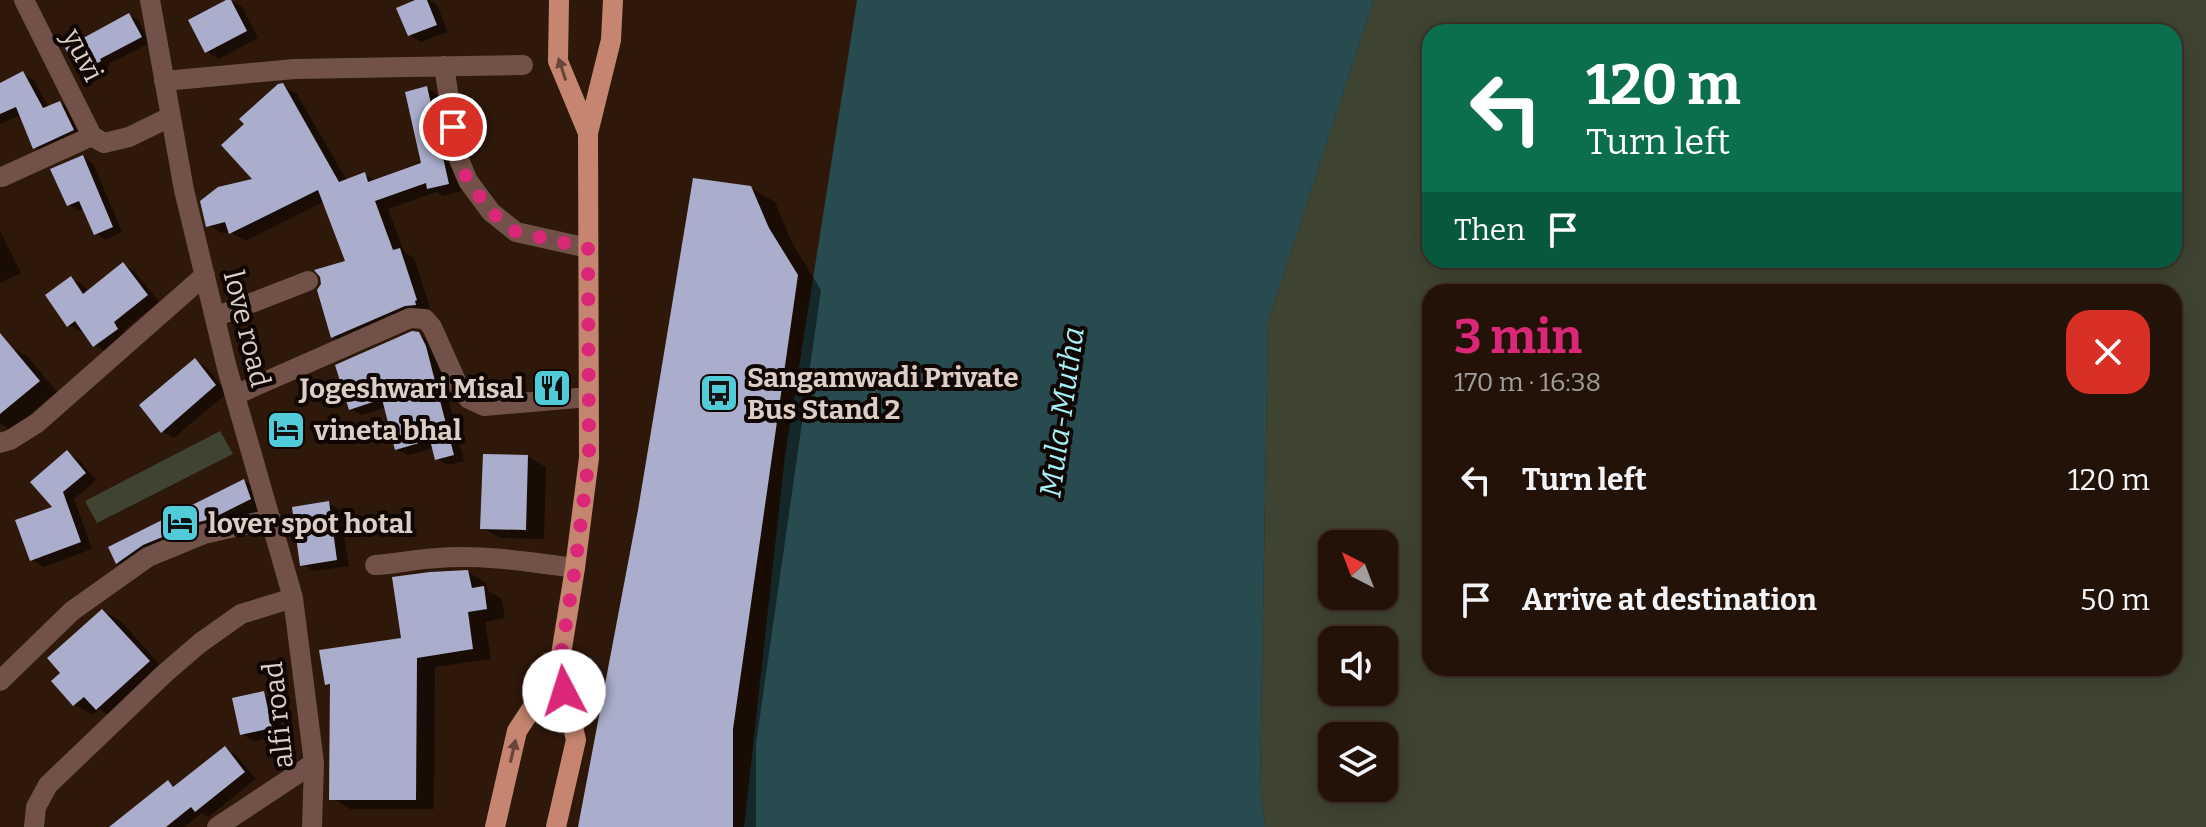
<!DOCTYPE html>
<meta charset="utf-8">
<style>
body{margin:0;font-family:Bitter,serif;background:#2a1b12;color:#f1f3f6;height:100vh;display:flex;flex-direction:column;font-size:30px;white-space:nowrap}
*{box-sizing:border-box;margin:0}
p{font-size:26px;color:#a29e9c}
.icon{flex:none;width:44px;height:44px;fill:none;stroke:currentColor;stroke-width:2;stroke-linecap:round;stroke-linejoin:round}
.map{position:relative;flex:1;overflow:hidden}
.details{position:absolute;left:1422px;top:284px;width:760px;height:392px;display:flex;flex-direction:column;background:#221208;border-radius:24px;box-shadow:0 4px 20px #0003,0 0 0 2px #3f3229}
.details>*{flex:none}
.top-card{position:absolute;left:1422px;top:24px;width:760px;height:244px;border-radius:24px;box-shadow:0 4px 20px #0003,0 0 0 2px #3f3229;background:#0b6e4f;color:#fff;overflow:hidden}
.needle{width:52px;rotate:318deg}
.fabs{position:absolute;left:1318px;top:530px;display:grid;gap:16px}
.fabs a{display:grid;place-items:center;width:80px;height:80px;border-radius:16px;background:#221208;box-shadow:0 4px 20px #0003,0 0 0 2px #3f3229;font-size:40px}
.pin{position:absolute;display:grid;place-items:center;width:68px;height:68px;color:#fff;margin:-34px;border:4px solid #fff;border-radius:50%;box-shadow:0 2px 8px #0007}
.me{position:absolute;width:88px;margin:-44px;rotate:355deg;stroke-linejoin:round;filter:drop-shadow(0 0 6px #0008)}
.turn{display:flex;align-items:center;gap:28px;height:168px;padding:0 32px;font-size:36px}
.turn .icon{width:104px;height:104px;stroke-width:2.5}
.turn b{display:block;font-size:56px;line-height:68px}
.then{display:flex;align-items:center;height:76px;padding:0 32px;background:#0003;gap:16px;font-size:30px}
.round{display:grid;place-items:center;flex:none;width:84px;height:84px;border-radius:24px;background:#2a1b12}
.head{display:flex;align-items:center;justify-content:space-between;height:136px;padding:0 32px}
h1{font-size:48px;font-weight:700;line-height:60px;color:#db2777}
ul{padding:0;list-style:none}
li{display:flex;align-items:center;gap:24px;height:120px;padding:0 32px}
li div{flex:1}
li b{display:block;font-size:30px}
li em{font-style:normal}
.map>svg:first-child{display:block}
.green{fill:#3f4432;fill-rule:evenodd}
.water{fill:#274b4f}
.shadow{fill:#0007}
.building{fill:#aaadcb}
.lines{fill:none;stroke-linecap:round;stroke-linejoin:round}
.minor{stroke:#725248;stroke-width:20}
.primary{stroke:#c68570;stroke-width:20}
.oneway{fill:#6a463a}
.route{stroke:#db2777;stroke-width:14;stroke-dasharray:0 25.2}
.labels{text-anchor:middle;dominant-baseline:central;stroke-width:8;stroke-linejoin:round;paint-order:stroke}
.street-label{font-size:28px;fill:#ddcec5;stroke:#0f0603}
.poi-label{font-size:28px;font-weight:bold;fill:#ddcec5;stroke:#0f0603;text-anchor:start}
.water-label{font-size:30px;font-style:italic;fill:#a7eff7;stroke:#0f0603}
</style>
<div class="map">
<svg width="2206" height="827" viewBox="0 0 2206 827">
<rect width="100%" height="100%" fill="#2e180a"/>
<path class="green" d="M1374 0H2206V827H1265L1260 789 1268 321ZM1430 32H2174V260H1430ZM1430 292H2174V668H1430ZM1332 544H1384V596H1332ZM1332 640H1384V692H1332ZM1332 736H1384V788H1332Z
M220 431 233 454 97 523 85 501Z"/>
<path class="water" d="M857 0H1374L1268 321 1260 788 1265 827H744L785 456Z"/>
<path class="shadow" d="M230 0 242 7 258 38 219 59 207 52Z
M420 0H429L437 5 448 32 421 42 409 35Z
M129 15 138 20 150 43 108 64 109 66 90 77 80 71Z
M23 74 34 80 49 108 60 103 71 110 84 136 45 153 35 147 21 115 0 124V86Z
M282 85 297 94 347 181 365 175 376 181 424 165 427 88 441 97 462 191 443 196 436 192 388 209 404 252 414 258 430 308 428 309 429 313 347 345 333 337 323 284 347 262 325 201 245 241 230 232 222 233 208 225 255 180Z
M83 157 93 163 122 232 106 240 96 234 84 208 79 211 69 205Z
M750 188 775 202 792 243 821 290 756 744V827H580Z
M0 231 21 273 0 283Z
M123 265 135 272 159 302 124 330 129 336 107 352 95 345 84 330 81 332 69 325 71 278 83 285 88 292Z
M418 334 430 341 437 354 464 461 448 465 437 459 434 448 408 455 396 449 386 407 362 415 351 409Z
M10 347 28 357 57 392 11 430 0 424V355Z
M195 361 207 368 227 393 174 438 162 431Z
M67 453 79 460 96 480 74 499 92 549 44 567 32 560 55 508Z
M528 457 546 467 544 539 500 538 482 528Z
M244 481 262 492 268 509 136 573 118 562 111 548Z
M328 503 340 510 349 566 314 571 302 564Z
M468 572 486 583 488 591 502 599 505 618 485 622 491 659 435 667 434 809H350L331 798 332 687 326 684 403 640Z
M102 611 121 621 166 672 115 719 99 709 93 715 75 705 54 681 63 673Z
M264 694 276 701 284 734 254 741 242 734Z
M225 748 236 755 256 779 208 817 202 813 185 827H113L168 783 176 787Z"/>
<path class="building" d="M226 0H231L247 31 205 53 188 20Z
M415 0H427L437 25 408 36 396 8Z
M129 13 142 37 100 59 101 61 79 73 65 48Z
M23 71 43 108 60 101 74 130 33 149 16 107 0 114V83Z
M283 83 339 182 365 172 368 182 421 163 405 92 427 86 449 184 427 189 426 183 375 201 393 250 400 248 417 300 415 301 416 305 405 306 331 338 317 290 321 284 320 277 314 270 345 261 318 190 229 234 225 222 206 227 200 201 218 187 252 179 221 145 244 124 239 119 278 84Z
M83 155 113 227 94 235 79 201 67 206 50 169Z
M693 178 751 186 769 228 798 275 733 729V827H578L638 510Z
M123 262 148 295 114 322 118 329 93 347 75 321 67 327 45 295 71 276 83 294Z
M412 331 419 332 426 346 454 455 435 460 430 440 395 450 382 399 349 410 335 365Z
M0 333 40 381 0 414Z
M195 358 216 385 161 433 139 405Z
M67 450 86 473 63 492 81 542 30 561 15 520 52 507 30 482Z
M483 454 528 455 526 530 480 529Z
M244 479 251 499 211 519 199 522 143 545 116 564 108 547Z
M329 501 337 560 300 566 292 507Z
M468 570 472 588 484 586 487 609 468 612 473 649 417 658 416 800H329L330 684 325 685 319 650 401 638 392 577 430 572Z
M102 609 150 661 96 710 84 697 73 706 51 681 60 673 47 658Z
M264 691 272 728 240 735 232 698Z
M225 746 245 772 195 812 191 807 166 827H109L168 780 173 787Z"/>
<g class="lines">
<path class="minor" d="M24 0 92 136
M150 0 184 190 227 368 293 598 314 763 312 827
M444 66 458 157 468 181 491 212 516 232 588 248
M164 81 294 69 523 65
M92 136 104 143 129 137 170 117
M2 177 92 136
M215 317 308 281
M235 395 410 318 425 319 432 327 458 385 469 399 484 406 589 397
M0 443 10 440 37 423 205 275
M375 565C396 564 416 559 437 558 483 554 530 562 575 568
M0 681 72 611 148 557 204 534 271 519
M34 827 36 807 48 785 164 674 200 643 241 614 293 598
M217 827 314 763"/>
<path class="primary" d="M559 0 558 61 588 133
M495 827 517 731 559 667
M556 827 576 740 559 667 575 568 589 458 588 133 611 40 613 0"/>
</g>
<defs><path id="oneway-solid" d="M-6-.8H1V-3.2L6.5 0L1 3.2V.8H-6Z" transform="scale(2)"/></defs>
<g class="oneway">
<use href="#oneway-solid" transform="translate(562 69) rotate(-108)"/>
<use href="#oneway-solid" transform="translate(513 751) rotate(-77)"/>
</g>
<g class="lines">
<path class="route" d="M453 127 458 157 468 181 491 212 516 232 588 248 589 458 575 568 559 667 564 691"/>
</g>
<defs>
<symbol id="restaurant-square" viewBox="-11 -11 22 22"><rect x="-9" y="-9" width="18" height="18" rx="4" fill="#52cbd9" stroke="#0f0603"/><path d="M-5-6h1v4h1v-4h1v4h1v-4h1v5L-1.5 .5V6h-2V.5L-5-1ZM5-6V6H3V1.5H1.5Q1.5-4 5-6Z" fill="#111"/></symbol>
<symbol id="bus-square" viewBox="-11 -11 22 22"><rect x="-9" y="-9" width="18" height="18" rx="4" fill="#52cbd9" stroke="#0f0603"/><path d="M-5-6H5V4H4V6H2V4H-2V6H-4V4H-5ZM-3.5-4V0h7V-4ZM-3.5 1.2v1.5H-2V1.2ZM2 1.2v1.5H3.5V1.2Z" fill="#111"/></symbol>
<symbol id="hotel-square" viewBox="-11 -11 22 22"><rect x="-9" y="-9" width="18" height="18" rx="4" fill="#52cbd9" stroke="#0f0603"/><path d="M-6-4.5h1.5V1H6V5H4.5V3h-9V5H-6ZM-4 0a1.8 1.8 0 1 1 3.6 0ZM.5 0V-2.5h3Q6-2.5 6 0Z" fill="#111"/></symbol>
</defs>
<g fill-rule="evenodd">
<use href="#restaurant-square" x="530" y="366" width="44" height="44"/>
<use href="#bus-square" x="697" y="371" width="44" height="44"/>
<use href="#hotel-square" x="264" y="408" width="44" height="44"/>
<use href="#hotel-square" x="158" y="501" width="44" height="44"/>
</g>
<g class="labels">
<g class="street-label">
<text transform="translate(83 55) rotate(63)">yuvi</text>
<text transform="translate(247 329) rotate(76)">love road</text>
<text transform="translate(278 715) rotate(-96)">alfi road</text>
</g>
<g class="poi-label">
<text x="747" y="377">Sangamwadi Private<tspan x="747" dy="32">Bus Stand 2</tspan></text>
<text x="524" y="388" text-anchor="end">Jogeshwari Misal</text>
<text x="314" y="430">vineta bhal</text>
<text x="208" y="523">lover spot hotal</text>
</g>
<g class="water-label">
<text transform="translate(1062 412) rotate(-82)">Mula-Mutha</text>
</g>
</g>
</svg>
<div class="fabs">
<a><svg class="needle" viewBox="-14 -14 28 28"><path d="M0-13l5 13h-10z" fill="#e53935"/><path d="M0 13l5-13h-10z" fill="#a29e9c"/></svg></a>
<a><svg class="icon" aria-label="sound" viewBox="0 0 24 24"><path d="M4 9h4l5-4v14l-5-4H4zM17 9q2 3 0 6"/></svg></a>
<a><svg class="icon" aria-label="layers" viewBox="0 0 24 24"><path d="M12 4l9 5-9 5-9-5zM3 14l9 5 9-5"/></svg></a>
</div>
<div class="pin" style="left:453px;top:127px;background:#d93025"><svg class="icon" aria-label="arrive" viewBox="0 0 24 24"><path d="M6 21V4h12l-3 4 3 4H6"/></svg></div>
<svg class="me" style="left:564px;top:691px" viewBox="-20 -20 40 40"><circle r="19" fill="#fff"/><path d="M0-13L10 11 0 6-10 11z" fill="#db2777"/></svg>
<div class="top-card">
<div class="turn"><svg class="icon" aria-label="left" viewBox="0 0 24 24"><path d="M17 20v-9H6M10 6l-5 5 5 5"/></svg><div><b>120 m</b>Turn left</div></div>
<div class="then">Then<svg class="icon" aria-label="arrive" viewBox="0 0 24 24"><path d="M6 21V4h12l-3 4 3 4H6"/></svg></div>
</div>
<section class="details">
<div class="head"><div><h1>3 min</h1><p>170 m · 16:38</p></div><a class="round" style="background:#d93025;color:#fff"><svg class="icon" aria-label="close" viewBox="0 0 24 24"><path d="M6 6l12 12M18 6L6 18"/></svg></a></div>
<ul>
<li><svg class="icon" aria-label="left" viewBox="0 0 24 24"><path d="M17 20v-9H6M10 6l-5 5 5 5"/></svg><div><b>Turn left</b></div><em>120 m</em></li>
<li><svg class="icon" aria-label="arrive" viewBox="0 0 24 24"><path d="M6 21V4h12l-3 4 3 4H6"/></svg><div><b>Arrive at destination</b></div><em>50 m</em></li>
</ul>
</section>
</div>
